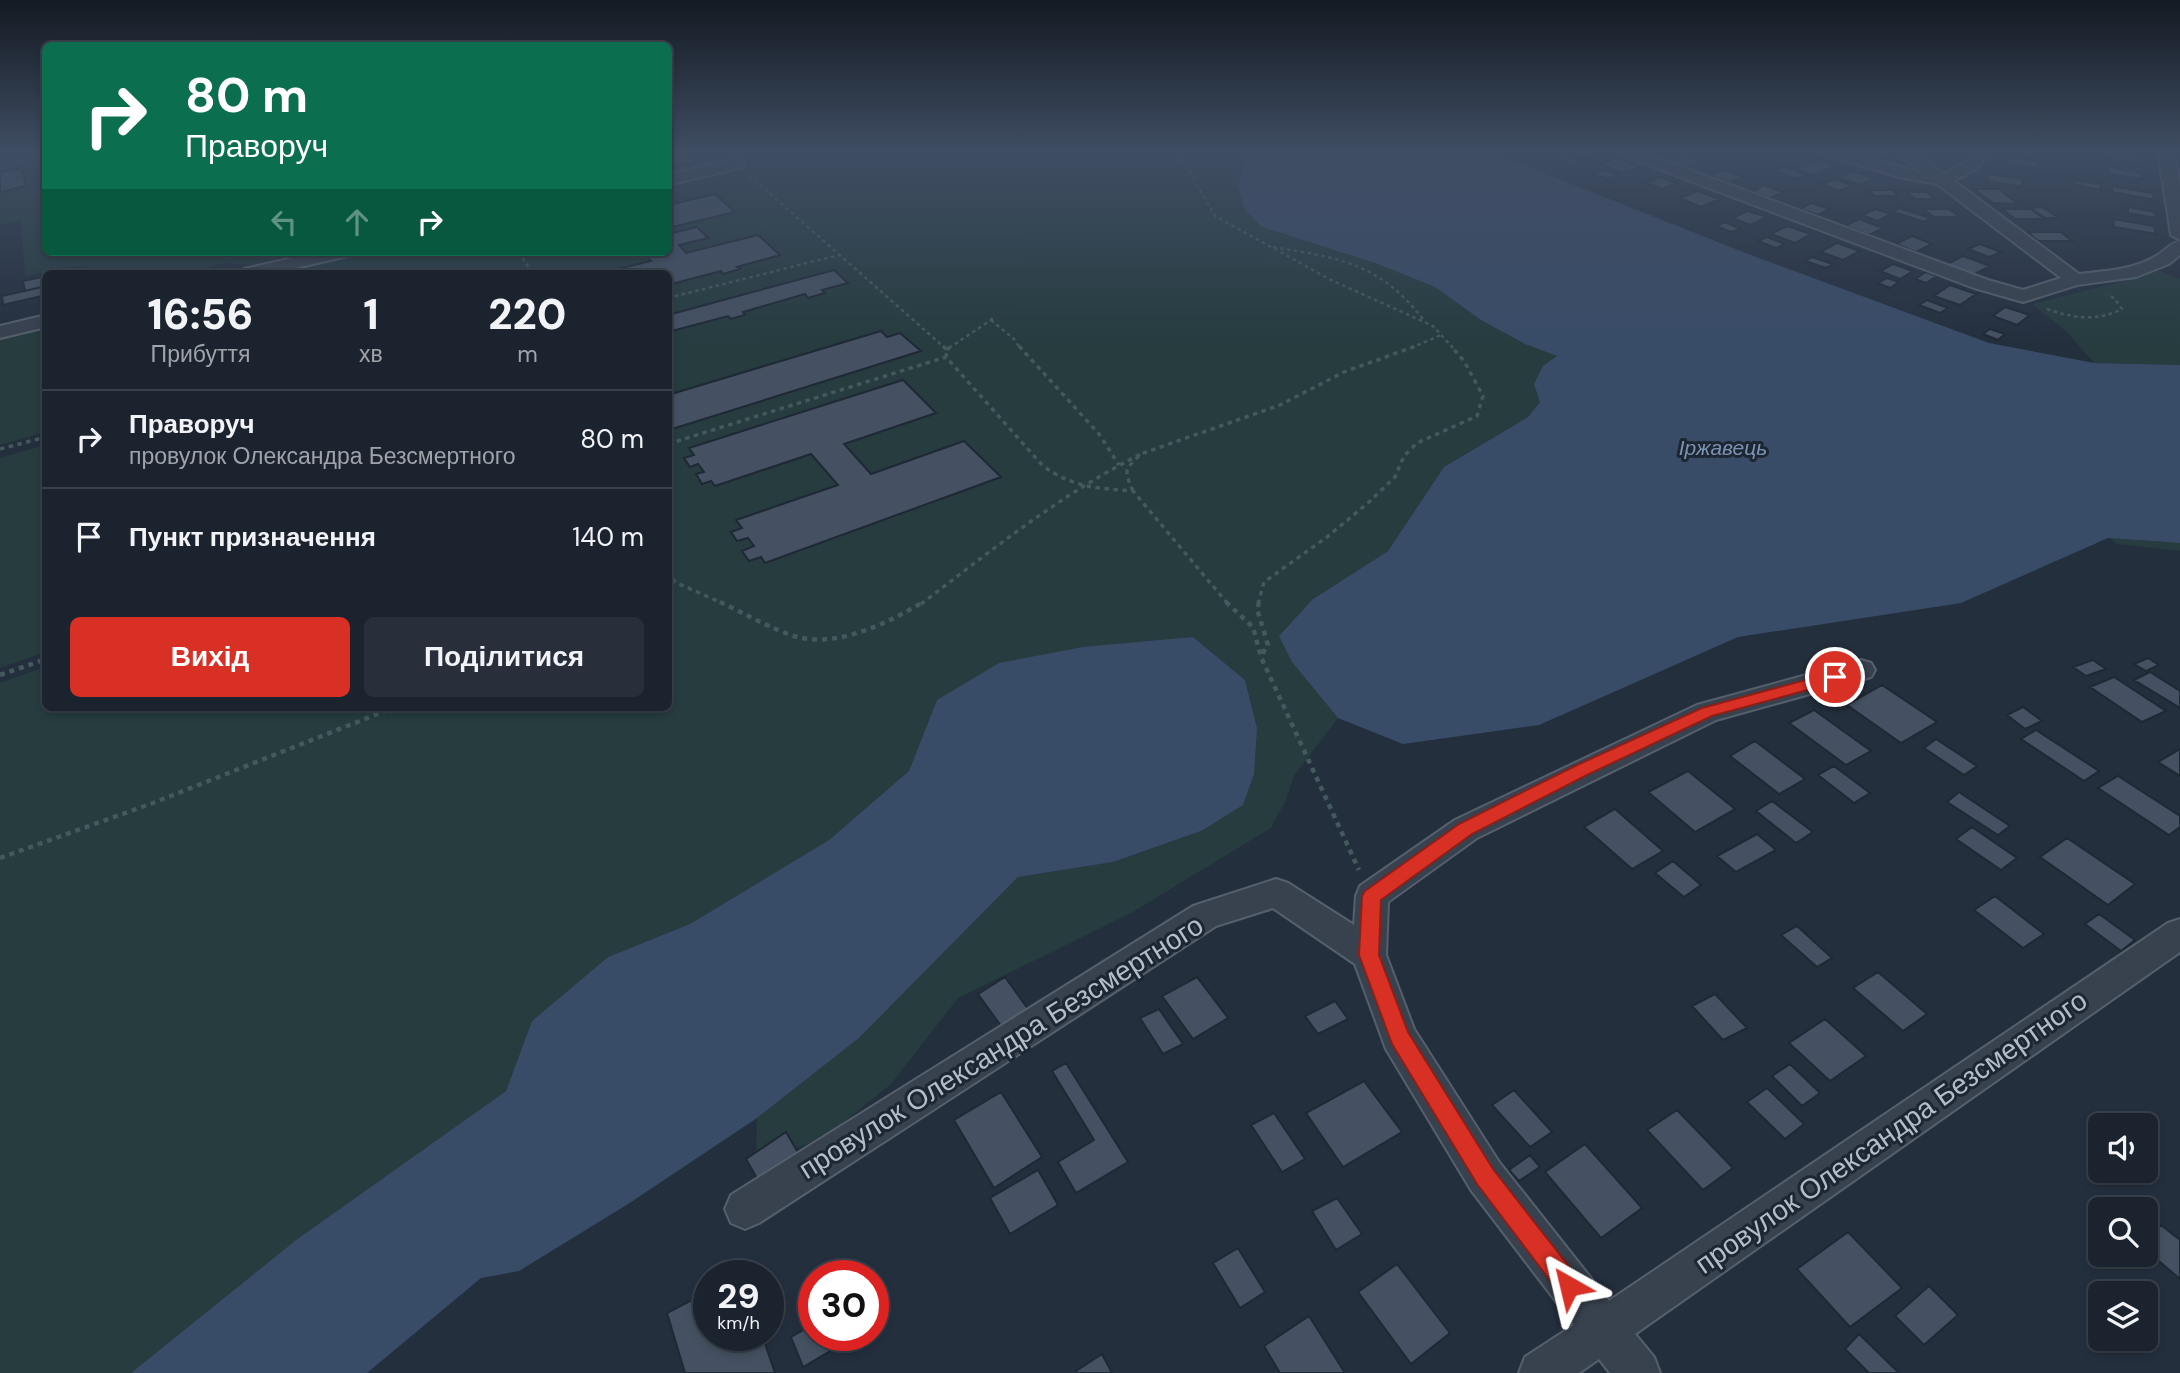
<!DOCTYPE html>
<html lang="uk">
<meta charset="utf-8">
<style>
body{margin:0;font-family:"DM Sans",sans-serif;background:#282f3a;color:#f1f3f6;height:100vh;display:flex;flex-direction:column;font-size:26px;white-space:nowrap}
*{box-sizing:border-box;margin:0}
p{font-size:23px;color:#a0a4aa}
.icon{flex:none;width:38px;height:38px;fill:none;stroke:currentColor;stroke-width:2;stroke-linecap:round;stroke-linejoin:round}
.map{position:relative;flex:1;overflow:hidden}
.details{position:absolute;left:42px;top:270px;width:630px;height:441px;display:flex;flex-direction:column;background:#1b232e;border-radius:10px;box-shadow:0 4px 10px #0003,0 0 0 2px #39404a}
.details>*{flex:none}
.banner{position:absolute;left:42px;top:42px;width:630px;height:214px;border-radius:10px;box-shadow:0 4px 10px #0003,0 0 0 2px #39404a;background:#0b6e4f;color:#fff;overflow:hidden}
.tools{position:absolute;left:2088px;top:1113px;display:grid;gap:14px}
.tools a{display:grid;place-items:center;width:70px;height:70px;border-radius:10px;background:#1b232e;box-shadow:0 4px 10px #0003,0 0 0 2px #39404a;font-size:35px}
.speed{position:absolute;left:693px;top:1260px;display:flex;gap:14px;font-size:35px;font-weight:700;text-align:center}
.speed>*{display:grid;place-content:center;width:91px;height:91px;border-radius:50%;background:#1b232e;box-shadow:0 4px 10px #0003,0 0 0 2px #39404a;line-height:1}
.speed small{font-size:18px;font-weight:400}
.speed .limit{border:10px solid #d22;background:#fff;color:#111}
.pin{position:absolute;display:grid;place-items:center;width:60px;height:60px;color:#fff;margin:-30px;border:4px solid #fff;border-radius:50%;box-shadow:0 2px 7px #0007}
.me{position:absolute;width:77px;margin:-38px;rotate:323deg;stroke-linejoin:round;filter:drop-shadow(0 0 5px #0008)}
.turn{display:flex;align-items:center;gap:24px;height:147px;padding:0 28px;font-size:32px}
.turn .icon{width:91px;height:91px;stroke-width:2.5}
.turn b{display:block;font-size:49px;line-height:60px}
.lanes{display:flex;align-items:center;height:66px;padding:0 28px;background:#0003;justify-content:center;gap:35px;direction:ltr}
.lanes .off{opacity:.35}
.eta{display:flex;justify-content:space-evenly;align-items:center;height:119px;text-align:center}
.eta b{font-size:42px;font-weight:800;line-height:49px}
.action{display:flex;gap:14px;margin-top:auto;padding:14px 28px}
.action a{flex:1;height:80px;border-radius:10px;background:#d93025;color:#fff;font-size:28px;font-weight:800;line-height:80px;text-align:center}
.action a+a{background:#282f3a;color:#f1f3f6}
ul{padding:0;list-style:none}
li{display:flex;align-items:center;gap:21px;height:98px;padding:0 28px;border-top:2px solid #39404a}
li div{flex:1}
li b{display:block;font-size:26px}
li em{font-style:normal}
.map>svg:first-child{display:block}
.green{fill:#263c3f}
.water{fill:#394c67}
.building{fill:#455162;stroke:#1f2835;stroke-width:2}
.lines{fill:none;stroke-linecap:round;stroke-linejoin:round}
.minor-casing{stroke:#565f6c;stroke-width:4}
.path-far2{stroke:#44595c;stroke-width:2.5;stroke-dasharray:3.5 3.5;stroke-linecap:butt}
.path-far1{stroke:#44595c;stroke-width:3.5;stroke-dasharray:4.5 4.5;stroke-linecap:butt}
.path{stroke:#44595c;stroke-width:4.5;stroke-dasharray:5 5;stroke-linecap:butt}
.minor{fill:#38414e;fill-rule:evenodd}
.route{fill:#d93025;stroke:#8d1f18;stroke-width:2}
.labels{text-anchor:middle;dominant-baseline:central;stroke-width:6;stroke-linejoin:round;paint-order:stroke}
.far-water-label{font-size:21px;font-style:italic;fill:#7c92b1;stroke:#1d2633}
.near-street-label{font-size:28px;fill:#b4bcc9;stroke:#1d2633}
</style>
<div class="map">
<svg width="2180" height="1373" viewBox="0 0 2180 1373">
<rect width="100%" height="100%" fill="#242f3e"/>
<path class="green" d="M0 151H45L46 252H312L250 265 224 263 192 273H102C81 259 48 272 25 276L21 220 0 224Z
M668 151H712L725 163 669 176Z
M770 151H1249L1238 184 1262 227 1378 264 1435 287 1481 320 1525 344 1558 356 1534 384 1540 402 1528 417 1444 467 1388 551 1313 599 1292 662 1338 718 1294 776 1286 800 1271 828 1131 913 958 998 891 1084 824 1138 756 1162 757 1118 859 1038 1018 877 1113 862 1201 831 1257 728 1245 680 1193 637 937 700 909 771 829 840 690 924 608 957 532 1021 506 1091 296 1240 131 1373H0V683L45 667 46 707H668V273H266L355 252H668L669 183 732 168Z
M2157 270 2180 279V365L2094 363 2067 332 2032 304 2129 280Z
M45 326V432L0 445V337Z
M45 445V652L0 668V458Z
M2109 538 2180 543V551L2117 544Z"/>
<path class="water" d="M1249 151H1488L1748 254 1989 343 2094 363 2180 365V543L2108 538 1961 603 1738 637 1539 725 1403 744 1338 718 1292 662 1279 636 1313 599 1388 551 1444 467 1528 417 1540 402 1534 384 1543 366 1557 356 1525 344 1481 320 1435 287 1378 264 1262 227 1245 210 1238 184Z
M1193 637 1245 680 1257 728 1254 774 1243 805 1201 831 1113 862 1018 877 859 1038 757 1118 628 1204 519 1271 481 1278 367 1373H131L296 1240 506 1091 532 1021 608 957 690 924 829 840 909 771 937 700 999 663 1083 647Z"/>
<path class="building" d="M668 151H682L694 162 668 168Z
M1570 151H1597L1599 152 1582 158 1566 152Z
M1860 151H1887L1895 157H1868Z
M2104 151 2142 158 2141 164 2103 157Z
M1563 154 1580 160 1571 164 1554 157Z
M1684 155 1700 161 1682 168 1666 162Z
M2006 156 2037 161V168L2006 163Z
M1615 158 1638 167 1623 173 1600 164Z
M1818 160 1835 166 1813 175 1796 169Z
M1783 167 1807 175 1798 179 1775 171Z
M2109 167 2141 173 2142 179 2109 174Z
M22 168 26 186 0 192V172Z
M1604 170 1618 175 1607 179 1593 174Z
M1724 170 1743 177 1729 183 1710 175Z
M1852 171 1875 179 1861 185 1838 178Z
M1987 174 2022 179V187L1987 181Z
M1660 177 1676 183 1662 189 1646 183Z
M1835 179 1853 186 1839 191 1821 184Z
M2075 180 2101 184V190L2075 185Z
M1764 185 1783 192 1770 198 1752 192Z
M2112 186 2153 193 2154 200 2112 192Z
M1974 189H1999L2018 204 1993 203Z
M1868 190H1892L1899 196H1874Z
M1698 191 1720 199 1701 207 1680 198Z
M1906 192H1926L1936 199H1915Z
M715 194 735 212 668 228V205Z
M1811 203 1830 209 1818 215 1800 209Z
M2042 207 2059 218H2046L2029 208Z
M2128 207 2155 212 2156 218 2128 213Z
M1899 208 1930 218 1924 222 1893 212Z
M1876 209 1891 214 1878 221 1862 215Z
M1923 209H1949L1960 217H1934Z
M2002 209H2031L2044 219H2015Z
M1748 211 1767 217 1750 225 1732 218Z
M1859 219 1883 228 1869 235 1845 226Z
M2113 219 2154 226 2156 234 2114 227Z
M1725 222 1741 229 1731 232 1716 226Z
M1787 226 1811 234 1795 243 1771 234Z
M697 227 708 238 679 245 686 253 758 235 780 255 737 267 740 269 723 274 721 271 668 285V273H602L651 261 643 252H668V234Z
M2028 232H2061L2072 241H2038Z
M1912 236 1932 244 1916 252 1896 244Z
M1767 237 1785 244 1776 248 1758 241Z
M1837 243 1860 251 1843 260 1821 252Z
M1980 244 2001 252 1989 257 1968 249Z
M1963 256 1990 266 1973 275 1945 265Z
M1812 257 1833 264 1826 268 1805 261Z
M1893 264 1913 271 1900 279 1880 271Z
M834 270 848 283 822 290 825 293 808 298 805 294 743 312 745 315 731 319 728 316 668 332V315Z
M1926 272 1937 276 1926 283 1915 279Z
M46 276V286L25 291 23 281Z
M1887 278 1899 282 1890 288 1878 283Z
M1950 285 1976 294 1960 305 1934 296Z
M46 286V295L3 305 2 296Z
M1927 300 1948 308 1940 313 1919 305Z
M2005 307 2030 315 2017 325 1993 316Z
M1990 329 2005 334 1998 340 1983 334Z
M881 331 887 337 900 333 921 351 672 429 668 423V403H671L668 395Z
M903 380 936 413 844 444 871 474 964 441 1001 477 765 563 761 557 749 561 742 551 754 546 748 538 737 541 731 532 742 528 736 520 838 485 811 454 715 486 711 481 702 484 696 474 704 472 698 464 690 467 684 458 694 455 689 448Z
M2148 658 2159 665 2146 671 2134 664Z
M2093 660 2106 669 2086 676 2073 667Z
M2150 672 2180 691V708L2134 680Z
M2114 677 2166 711 2142 722 2090 687Z
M1882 685 1937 722 1901 743 1847 705Z
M2023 707 2042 721 2025 729 2007 715Z
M1814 710 1871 751 1846 765 1789 723Z
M2036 730 2099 771 2084 781 2021 739Z
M1936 739 1977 766 1964 775 1924 748Z
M1755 741 1805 779 1779 794 1730 756Z
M2180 749V776L2158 762Z
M1834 766 1870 793 1854 803 1818 775Z
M1688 771 1735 809 1695 832 1648 792Z
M2118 776 2180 816V827L2169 835 2098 788Z
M1959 792 2010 826 1998 835 1947 802Z
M1772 801 1813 832 1796 843 1756 811Z
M1615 809 1663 851 1632 869 1584 827Z
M1972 827 2017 858 2001 870 1956 839Z
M1757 834 1776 850 1736 872 1717 856Z
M2067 838 2135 884 2108 905 2040 857Z
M1673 861 1701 885 1684 897 1655 873Z
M1995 896 2044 934 2023 948 1974 910Z
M2099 914 2135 940 2121 951 2085 924Z
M1797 926 1832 958 1817 967 1781 935Z
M1878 972 1927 1014 1903 1031 1853 988Z
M1005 977 1028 1009 1001 1026 978 994Z
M1197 977 1228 1018 1193 1039 1162 996Z
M1715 994 1747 1028 1723 1040 1692 1006Z
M1335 1001 1348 1019 1318 1034 1305 1016Z
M1159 1009 1183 1044 1163 1054 1140 1018Z
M1825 1019 1866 1056 1830 1081 1789 1043Z
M1066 1063 1128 1162 1076 1193 1058 1162 1094 1140 1052 1071Z
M1790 1064 1820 1093 1802 1106 1772 1076Z
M1364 1081 1402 1132 1343 1167 1306 1113Z
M1767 1088 1804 1124 1785 1139 1747 1102Z
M1514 1090 1552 1132 1530 1147 1492 1105Z
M1001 1092 1042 1157 994 1188 954 1120Z
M1677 1110 1733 1168 1703 1190 1647 1130Z
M1274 1113 1305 1159 1282 1172 1251 1125Z
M786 1132 803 1161 763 1189 746 1159Z
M1585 1144 1642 1208 1601 1238 1545 1172Z
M1530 1155 1540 1167 1519 1181 1509 1170Z
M1038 1170 1058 1205 1010 1234 990 1198Z
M1337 1198 1362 1234 1336 1250 1312 1211Z
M2161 1225 2180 1240V1279L2146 1250V1242Z
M1848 1232 1902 1288 1850 1327 1797 1269Z
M1238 1248 1265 1292 1240 1308 1213 1263Z
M1397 1264 1450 1333 1411 1364 1358 1292Z
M1929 1286 1958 1315 1924 1345 1895 1316Z
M709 1291V1335H762L775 1373H685L667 1313Z
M1309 1316 1345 1373H1280L1264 1346Z
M814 1324V1335L854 1337 803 1367 791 1337Z
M1859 1334 1899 1373H1869L1845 1349Z
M1102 1354 1112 1373H1077L1076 1371Z"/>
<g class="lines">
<defs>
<path id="minor" d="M1616 151H1638L1988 280 2023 290 2061 278 1937 184 1899 177 1822 154 1819 151H1843L1922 173 1895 151H1913L1944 174 1966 162 1974 151H1990L1977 169 1954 181 2079 274C2105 271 2133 270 2156 256 2165 251 2170 243 2180 241V255L2169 264 2136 277 2077 285 2023 302 1974 288 1619 154Z
M2158 151H2174L2180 187V240L2171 235Z
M737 159 745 164 743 167 668 185V175Z
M319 252H351L348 256 274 273H241L244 269Z
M46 315V327L0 338V326Z
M1861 660 1871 663 1875 670 1871 677 1716 720 1477 838 1388 902 1386 955 1414 1029 1499 1162 1609 1301 2168 923 2180 919V952L1635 1334 1654 1357 1660 1373H1610L1599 1359 1579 1373H1519L1525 1357 1574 1325 1471 1190 1386 1049 1355 964 1273 908 1216 926 759 1223 745 1229 731 1223 725 1209 731 1195 1193 906 1276 879 1288 883 1354 925 1356 896 1360 886 1455 820 1697 705Z"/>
</defs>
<use href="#minor" class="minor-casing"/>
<path class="path-far2" d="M1171 151 1185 163 1215 216 1331 280 1433 326 1453 348
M753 157 764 151
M749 175 945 348
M1273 247C1340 258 1379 263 1423 319
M519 252 532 273
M668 298 839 255
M2047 309C2073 318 2096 322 2122 309L2114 298 2107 295
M990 319H992L991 320Z
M991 320 1014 339 1020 348
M949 348 991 320
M1411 348 1441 335"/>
<path class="path-far1" d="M943 346 947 350 946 357 1043 466C1074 488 1096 488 1133 491L1228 604
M1019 346 1099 434 1119 465
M947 350 951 346
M668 444 946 357
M0 449 46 437
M1133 491C1124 470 1124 470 1141 454L1280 405 1344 372 1416 346
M668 571 675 582 724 604
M668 585 675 582
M921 604C992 550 1061 494 1141 454
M1258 604 1264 582 1327 537 1368 503 1395 477 1404 456 1417 443 1477 416 1483 396 1464 361 1451 346"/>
<path class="path" d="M720 602C744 613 769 628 794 636 836 649 888 623 923 602
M1226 602 1253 627 1261 657 1359 870
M1259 602 1257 609 1268 645 1261 656
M0 675 46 659
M0 858 153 803 395 707"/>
<use href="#minor" class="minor"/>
</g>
<linearGradient id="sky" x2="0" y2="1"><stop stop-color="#141a22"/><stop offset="0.44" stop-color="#3f4d63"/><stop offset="1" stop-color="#3f4d63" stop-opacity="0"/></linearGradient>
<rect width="2180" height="343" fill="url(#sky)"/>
<path class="route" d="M1835 672 1843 677 1841 681 1712 716 1587 775 1472 834 1381 900 1379 955 1408 1032 1493 1169 1578 1278 1581 1286 1578 1295 1569 1298 1561 1295 1477 1184 1392 1044 1359 955 1362 896 1365 891 1459 824 1575 766 1702 708Z"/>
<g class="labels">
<g class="far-water-label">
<text x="1723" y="448">Іржавець</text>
</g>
<g class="near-street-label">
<text transform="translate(1001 1047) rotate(-32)">провулок Олександра Безсмертного</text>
<text transform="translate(1891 1132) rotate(-35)">провулок Олександра Безсмертного</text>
</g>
</g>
</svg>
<div class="tools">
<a><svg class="icon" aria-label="sound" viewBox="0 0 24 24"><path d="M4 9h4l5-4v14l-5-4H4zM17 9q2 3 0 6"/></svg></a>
<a><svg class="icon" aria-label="search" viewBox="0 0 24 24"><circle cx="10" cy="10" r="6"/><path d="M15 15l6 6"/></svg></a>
<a><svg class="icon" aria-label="layers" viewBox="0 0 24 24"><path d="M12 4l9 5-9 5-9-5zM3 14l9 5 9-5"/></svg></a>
</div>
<div class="speed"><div>29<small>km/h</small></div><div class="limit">30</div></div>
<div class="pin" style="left:1835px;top:677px;background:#d93025"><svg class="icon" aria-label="arrive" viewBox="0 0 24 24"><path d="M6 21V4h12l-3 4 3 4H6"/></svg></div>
<svg class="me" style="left:1569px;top:1286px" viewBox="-20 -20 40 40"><path d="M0-17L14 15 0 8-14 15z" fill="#d93025" stroke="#fff" stroke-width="4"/></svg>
<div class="banner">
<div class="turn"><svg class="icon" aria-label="right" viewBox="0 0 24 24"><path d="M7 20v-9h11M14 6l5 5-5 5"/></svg><div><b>80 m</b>Праворуч</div></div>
<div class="lanes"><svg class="icon off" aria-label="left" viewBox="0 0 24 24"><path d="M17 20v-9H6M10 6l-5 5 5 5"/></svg><svg class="icon off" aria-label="ahead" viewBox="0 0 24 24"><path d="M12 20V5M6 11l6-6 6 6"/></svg><svg class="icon" aria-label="right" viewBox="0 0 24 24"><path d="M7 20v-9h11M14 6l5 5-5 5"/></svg></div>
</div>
<section class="details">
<div class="eta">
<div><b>16:56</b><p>Прибуття</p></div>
<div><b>1</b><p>хв</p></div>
<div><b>220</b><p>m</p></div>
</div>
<ul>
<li><svg class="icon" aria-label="right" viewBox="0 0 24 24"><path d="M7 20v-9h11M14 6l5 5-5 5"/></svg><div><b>Праворуч</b><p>провулок Олександра Безсмертного</p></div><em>80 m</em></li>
<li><svg class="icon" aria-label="arrive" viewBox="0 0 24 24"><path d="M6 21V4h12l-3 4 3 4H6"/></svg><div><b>Пункт призначення</b></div><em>140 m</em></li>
</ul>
<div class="action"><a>Вихід</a><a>Поділитися</a></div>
</section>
</div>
